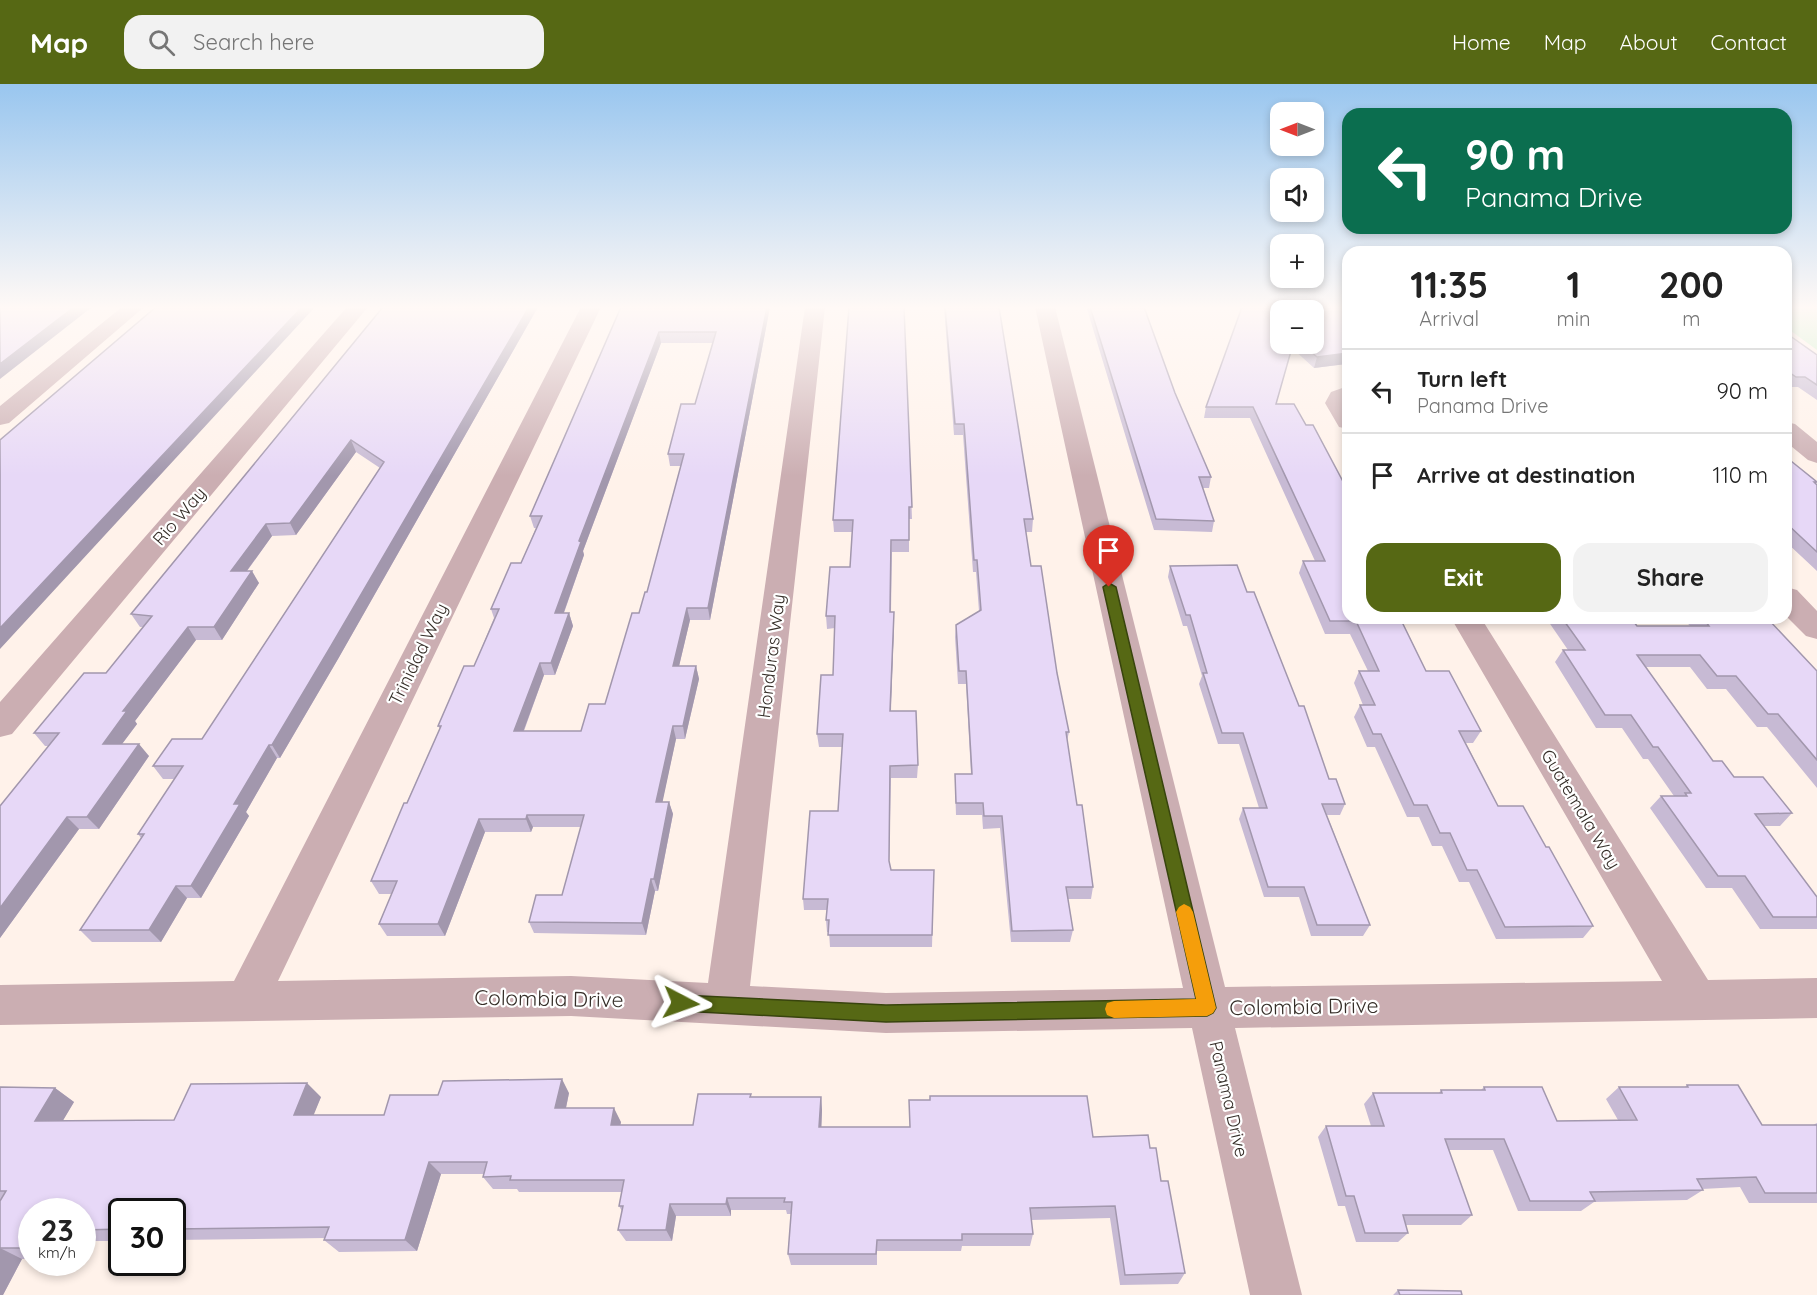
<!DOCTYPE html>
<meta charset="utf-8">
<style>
body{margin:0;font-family:Quicksand,sans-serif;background:#f2f2f2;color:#222;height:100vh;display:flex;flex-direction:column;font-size:22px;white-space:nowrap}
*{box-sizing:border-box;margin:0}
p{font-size:20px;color:#767676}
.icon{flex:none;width:33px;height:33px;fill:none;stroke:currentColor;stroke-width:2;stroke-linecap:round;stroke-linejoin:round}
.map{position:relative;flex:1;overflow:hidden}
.sheet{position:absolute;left:1342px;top:162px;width:450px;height:378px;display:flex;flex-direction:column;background:#fff;border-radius:18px;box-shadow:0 3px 9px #0003}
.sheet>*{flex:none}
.top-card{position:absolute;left:1342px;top:24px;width:450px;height:126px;border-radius:18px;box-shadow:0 3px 9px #0003;background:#0b6e4f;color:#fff;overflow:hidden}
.needle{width:39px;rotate:270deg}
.tools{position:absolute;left:1270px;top:18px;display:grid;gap:12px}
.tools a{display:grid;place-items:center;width:54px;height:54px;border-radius:12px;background:#fff;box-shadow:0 3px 9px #0003;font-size:30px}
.speed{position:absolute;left:18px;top:1114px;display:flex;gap:12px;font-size:30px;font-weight:700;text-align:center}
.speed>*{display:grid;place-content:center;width:78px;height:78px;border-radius:50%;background:#fff;box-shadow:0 3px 9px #0003;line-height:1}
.speed small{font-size:15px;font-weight:400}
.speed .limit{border:3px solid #111;border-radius:9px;background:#fff;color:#111}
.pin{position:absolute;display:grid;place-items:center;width:51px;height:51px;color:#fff;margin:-62px -26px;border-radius:50% 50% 50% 0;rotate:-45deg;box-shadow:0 0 6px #0007}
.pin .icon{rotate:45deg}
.me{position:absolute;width:66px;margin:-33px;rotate:94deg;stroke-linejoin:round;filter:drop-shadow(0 0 4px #0008)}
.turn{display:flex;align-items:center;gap:21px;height:126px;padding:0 24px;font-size:27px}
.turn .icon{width:78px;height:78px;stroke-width:2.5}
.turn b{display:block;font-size:42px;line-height:51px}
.eta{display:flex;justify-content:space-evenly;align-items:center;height:102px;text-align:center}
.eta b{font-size:36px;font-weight:800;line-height:42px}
.button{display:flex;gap:12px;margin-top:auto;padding:12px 24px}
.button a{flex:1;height:69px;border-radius:18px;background:#566814;color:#fff;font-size:24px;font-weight:800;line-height:69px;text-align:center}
.button a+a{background:#f2f2f2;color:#222}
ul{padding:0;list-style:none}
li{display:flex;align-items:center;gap:18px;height:84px;padding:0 24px;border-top:2px solid #e0e0e0}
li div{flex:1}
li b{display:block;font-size:22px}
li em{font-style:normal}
header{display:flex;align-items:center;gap:36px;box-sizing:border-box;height:84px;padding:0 30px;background:#566814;color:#fff}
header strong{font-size:28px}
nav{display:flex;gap:33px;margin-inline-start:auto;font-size:21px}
.search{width:420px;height:54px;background:#f2f2f2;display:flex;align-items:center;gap:15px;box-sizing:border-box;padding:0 21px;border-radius:18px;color:#767676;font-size:22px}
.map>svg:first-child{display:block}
.green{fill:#c6f2c7}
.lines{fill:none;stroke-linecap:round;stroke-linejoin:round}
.minor{fill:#cbaeb2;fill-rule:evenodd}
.wall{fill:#c7bad4;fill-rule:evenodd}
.shaded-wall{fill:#a297ad}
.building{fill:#e7d8f7;stroke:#a297ad;stroke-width:1.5;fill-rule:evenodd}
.route{fill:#566814;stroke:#38440d;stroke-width:1.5}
.slow{fill:#f59e0b}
.labels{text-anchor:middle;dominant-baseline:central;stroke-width:4.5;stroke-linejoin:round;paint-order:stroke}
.street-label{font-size:18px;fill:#352e28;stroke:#fff}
.near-street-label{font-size:21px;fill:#352e28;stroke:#fff}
</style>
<header>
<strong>Map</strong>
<div class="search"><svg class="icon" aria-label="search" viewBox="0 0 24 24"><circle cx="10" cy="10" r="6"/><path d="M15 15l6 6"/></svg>Search here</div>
<nav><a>Home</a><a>Map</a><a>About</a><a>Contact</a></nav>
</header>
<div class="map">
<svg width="1817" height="1211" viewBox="0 0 1817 1211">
<rect width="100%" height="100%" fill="#fff2ea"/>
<path class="green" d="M1787 223H1817V266L1787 244Z"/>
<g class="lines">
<path class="minor" d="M122 223H144L9 339 0 341V322Z
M347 223H368L12 650 0 653V618Z
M581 223H601L278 897 571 892 708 899 805 223H825L750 902 886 909 1183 904 1035 223H1055L1225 903 1662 897 1451 534H1481L1708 896 1817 894V934L1235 944 1302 1211H1250L1192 944 886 949 571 932 0 941V901L234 897Z
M1348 302V345L1339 343 1325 319 1331 308Z
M1786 338 1795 340 1817 358V379L1808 376 1786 358Z
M1786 503 1797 506 1817 527V555L1806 552 1786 532Z"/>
</g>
<path class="wall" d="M383 223H538L338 575 280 674H277L246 728 249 732 201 814H187L161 858H92L80 846 141 754 138 750 175 695H163L153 682 202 655 380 384 356 368 296 451 272 452 247 487 259 499 222 556H196L135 637 137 640 122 660 149 672 99 745H79L0 854V722L49 662H45L34 649 106 589 143 543H140L131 530Z
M621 223H770L710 536H690L679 582H696L699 595 685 655H676L662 718H669L673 730 658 807H655L646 851 534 849 529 838 562 811 581 743H533L531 748H485L445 852H387L379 840 392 810H379L371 797 440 645 438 642 474 582 494 534 491 525 521 479 536 444H534L530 432ZM661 259H713L695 320 668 370 670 382H681L647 508 605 620 581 647H524L544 591H555L573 542 569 529H564L584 471 583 467Z
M849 223H930L904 224 912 435H909V468H892L891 528 894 541 891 627 918 681 917 694H891L889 780 891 786H934L932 863H830L829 848H827L826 836 827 826H804L803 815 838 727 842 663H819L817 650 833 591 835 544 827 545 826 532 850 483 852 448H834L833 436Z
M944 223H999L1033 435 1032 448H1026L1031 482 1057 589 1069 648 1067 657 1077 721 1093 803 1091 815H1068L1073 846 1070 858H1011L1000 744 983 745 982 731H956L955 702V690H971L966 600H958L955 553 956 541 979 527 976 488H973L963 351H954Z
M1087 223H1144L1175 309 1211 393 1209 404H1203L1214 437 1212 448 1154 446 1087 225Z
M1242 223H1348V282L1346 280 1314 284 1292 264 1276 320 1306 341 1348 407V534H1412L1409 539H1403L1426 587 1481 647 1473 659H1466L1498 722 1546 763 1593 842 1583 854 1496 855 1469 798H1459L1442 762H1432L1419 733H1407L1375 663H1367L1354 633 1360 621H1363L1354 599 1359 587H1368L1350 550H1325L1299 489 1303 477H1315L1250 334H1204L1206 323ZM1314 226V260H1281Z
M1786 249 1817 271V316L1798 303H1789L1786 301Z
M1786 373 1817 398 1816 400 1817 401V487L1786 458Z
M1170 482 1247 508 1329 695 1345 720 1340 731H1327L1370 841 1363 852H1311L1299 813H1264L1239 735 1243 724H1259L1239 660H1218L1199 600 1202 592 1187 542H1183L1168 493Z
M1546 534H1631L1637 542H1690L1683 534H1767L1817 587V704L1767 643H1757L1726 605H1707L1690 583H1646L1713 677 1734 693 1792 729 1780 742H1764L1817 813V845H1760L1732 804H1706L1650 724 1661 712H1674L1648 675H1643L1622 644H1596L1555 578 1563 566H1568Z
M1687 1001 1762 1041H1813L1817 1039V1119H1749L1740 1103 1702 1105 1703 1106 1687 1116 1594 1118 1581 1127H1518L1493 1066H1448L1472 1131 1461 1141H1406L1408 1149 1398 1158H1356L1345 1122H1338L1318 1053 1326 1042H1371L1364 1020 1373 1009H1439L1441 1006H1481L1484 1003 1557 1037 1618 1036 1606 1015 1619 1003H1685Z
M0 1003 55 1004 74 1018 63 1036H174L321 1013 313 1031H384L569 1009 566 1024 621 1038 620 1041H693L751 1013H821L822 1026 821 1043 1093 1053 1150 1064 1161 1097 1185 1189 1178 1200 1120 1201 1110 1134 1031 1136 1033 1150 1030 1162H962L961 1167H877V1181H791L788 1170 791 1130H787L786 1126H731V1132H676L672 1157H626L618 1146 622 1127 619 1122 622 1108H519L517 1105H493L483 1093 484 1090H441L417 1167 339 1168 324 1156 325 1154 172 1156V1128H122V1157H82V1128H32V1175H22L3 1211H0Z
M1398 1206 1462 1211H1393Z"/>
<path class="shaded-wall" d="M74 223H92L0 295V280Z
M302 223H315L0 565V544Z
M529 223H538L338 575 280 674 272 661Z
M767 223H770L710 536 708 524Z
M659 248 661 259 583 467 584 471 559 542 555 529 579 457Z
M1348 269 1346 280 1314 284 1317 273Z
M351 356 356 368 296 451 290 439Z
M266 440 272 452 238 499 231 487Z
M252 487 259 499 222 556 214 543Z
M687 524 690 536 676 595 673 582Z
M894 528V541L890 640V627Z
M569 529 573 542 555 591 551 579Z
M188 543 196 556 135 637 137 640 113 672 103 660 123 627Z
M540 579 544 591 519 659 514 647Z
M696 582 699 595 685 655 683 642Z
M673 642 676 655 660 730 656 718Z
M139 660 149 672 99 745 87 733Z
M269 661 277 674 246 728 249 732 201 814 191 802 234 720Z
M669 718 673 730 658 807 654 795Z
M527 731 533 743 531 748 526 735Z
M67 733 79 745 0 854V824Z
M479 735 485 748 445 852 438 840Z
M651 795 655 807 646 851 642 839Z
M176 802 187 814 161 858 149 846Z
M562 995 569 1009 563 1038 555 1024Z
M307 999 321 1013 308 1045 294 1031Z
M55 1004 74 1018 55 1050 35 1037Z
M821 1013 822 1026 821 1056 819 1043Z
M614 1024 621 1038 618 1054 611 1041Z
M429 1078 441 1090 417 1167 405 1156Z
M727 1114 731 1126V1132L726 1120Z
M670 1120 676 1132 672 1157 666 1146Z
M32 1156V1166L27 1164Z
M0 1164 22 1175 3 1211H0Z"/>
<path class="building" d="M0 223H74L0 280Z
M156 223H302L0 544V356Z
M383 223H529L331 562 272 661H269L234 720H240L191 802H176L149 846H80L144 750H138L183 682H153L172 655H202L384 378 351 356 290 439 266 440 231 487H252L214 543H188L123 627H127L103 660H139L87 733H67L0 824V722L59 649H34L84 589H106L152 532 131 530Z
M621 223H767L708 524H687L673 582H696L683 642H673L656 718H669L654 795H651L642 839 529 838 536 811H562L584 731H527L526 735H479L438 840H379L397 797H371L404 719H407L441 642H438L464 582H474L499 525H491L511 479H521L542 432H530ZM659 248H716L695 320H681L668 370H684L647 508H645L639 529H632L605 620H589L581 647H514L540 579H551L569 529H555L581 458 579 457Z
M849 223H904L912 423H909V456H891L890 528H894L890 627H916L918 681 890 682 889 777 891 786H934L932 851H828L829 836H826L828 815H803L810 727H838L843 650H817L821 591H833L835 532H826L830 483H850L853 436H833Z
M945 223H999L1033 435H1024L1031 482H1041L1057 589 1069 648H1066L1077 721H1082L1093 803H1066L1073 846 1012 847 1002 732H984L983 719H956L955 690H972L966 587H959L956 541 981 526 977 476H974L964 340H955Z
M1090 223H1144L1175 309 1211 393H1199L1214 437 1156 435Z
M1242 223H1348V269L1317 273 1302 260H1314V226H1281V260H1293L1276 320H1294L1306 341H1313L1348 407V433H1345L1348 441V534H1400L1426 587H1449L1481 647H1459L1498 722H1523L1546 763H1549L1593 842 1505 843 1477 786H1467L1450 749H1440L1427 721H1414L1381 650H1373L1360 621H1375L1359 587H1379L1356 537H1330L1303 477H1325L1253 323H1206Z
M1786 249 1817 271V301L1805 293H1796L1786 286Z
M1786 373 1817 398H1814L1817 401V468L1786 439Z
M1237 481 1247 508H1254L1299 622H1304L1329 695H1336L1345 720H1322L1370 841H1317L1304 803H1268L1243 724H1267L1243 649H1222L1203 589H1207L1190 531H1186L1170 482Z
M1562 534H1631L1637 542H1709L1703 534H1767L1817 587V676L1778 630H1768L1736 592H1717L1700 571H1637L1713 677H1722L1734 693H1763L1792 729 1755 730 1817 813V833H1773L1745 792H1718L1661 712H1687L1685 709H1691L1658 663H1653L1631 631H1605L1563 566H1585Z
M562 995 555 1024H614L611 1041H693L698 1010H751L750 1013H821L819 1043H910L909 1016H930V1012H1087L1093 1053 1148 1051 1150 1064H1156L1161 1097H1168L1185 1189 1125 1191 1115 1122 1030 1124 1033 1150H962V1156H877L876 1170H788L792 1118H784L785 1114H727L726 1120H670L666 1146H618L623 1122H619L624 1096H510L511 1092 483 1093 487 1078H429L405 1156H324L329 1143 172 1145V1128H122V1145L82 1146V1128H32V1156L27 1164H0V1117L6 1107H0V1003L55 1004 35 1037 174 1036 191 1000 307 999 294 1031H384L390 1011H438L443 997Z
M1687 1001H1738L1762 1041H1817V1109H1765L1756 1093 1697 1095 1703 1106 1590 1108 1595 1117H1530L1504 1055H1445L1472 1131H1403L1408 1149H1365L1354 1112H1346L1326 1042H1384L1373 1009H1442L1441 1006H1485L1484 1003H1542L1557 1037 1637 1036 1619 1003H1688Z
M1398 1206 1461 1207 1462 1211H1400Z"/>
<linearGradient id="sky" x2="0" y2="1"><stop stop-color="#99c6ef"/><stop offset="0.57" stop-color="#fff9f6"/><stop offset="1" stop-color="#fff9f6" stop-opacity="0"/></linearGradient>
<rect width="1817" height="392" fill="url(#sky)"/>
<path class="route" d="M1109 499 1116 503 1216 924 1213 929 1207 932 886 938 681 927 675 925 673 919 675 913 681 911 886 921 1196 915 1103 503Z"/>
<path class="slow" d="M1184 820 1190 823 1193 828 1216 924 1213 929 1207 932 1114 934 1107 931 1105 925 1107 919 1114 917 1196 915 1176 828 1179 823Z"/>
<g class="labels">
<g class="street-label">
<text transform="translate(179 432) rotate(-49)">Rio Way</text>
<text transform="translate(418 570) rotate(-64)">Trinidad Way</text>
<text transform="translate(771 572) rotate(-83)">Honduras Way</text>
<text transform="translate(1581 725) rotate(59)">Guatemala Way</text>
<text transform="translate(1229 1015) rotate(77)">Panama Drive</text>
</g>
<g class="near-street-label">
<text transform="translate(549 914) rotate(1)">Colombia Drive</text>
<text transform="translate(1304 922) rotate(-1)">Colombia Drive</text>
</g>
</g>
</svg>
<div class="tools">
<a><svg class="needle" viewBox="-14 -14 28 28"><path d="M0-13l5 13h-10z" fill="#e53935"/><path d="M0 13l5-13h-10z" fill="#767676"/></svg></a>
<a><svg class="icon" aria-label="sound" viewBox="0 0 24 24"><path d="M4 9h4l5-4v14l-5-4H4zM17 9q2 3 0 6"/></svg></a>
<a>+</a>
<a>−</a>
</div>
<div class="speed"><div>23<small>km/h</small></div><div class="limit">30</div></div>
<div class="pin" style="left:1109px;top:503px;background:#d93025"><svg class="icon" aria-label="arrive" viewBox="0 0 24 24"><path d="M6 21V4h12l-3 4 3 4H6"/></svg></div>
<svg class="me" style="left:681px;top:919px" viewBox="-20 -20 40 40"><path d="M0-17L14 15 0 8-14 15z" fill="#566814" stroke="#fff" stroke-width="4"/></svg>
<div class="top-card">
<div class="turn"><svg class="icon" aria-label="left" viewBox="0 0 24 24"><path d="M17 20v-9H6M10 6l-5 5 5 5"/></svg><div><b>90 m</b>Panama Drive</div></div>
</div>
<section class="sheet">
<div class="eta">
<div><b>11:35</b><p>Arrival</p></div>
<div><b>1</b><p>min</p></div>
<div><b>200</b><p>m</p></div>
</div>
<ul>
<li><svg class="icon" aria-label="left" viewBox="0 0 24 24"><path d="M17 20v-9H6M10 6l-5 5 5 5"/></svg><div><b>Turn left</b><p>Panama Drive</p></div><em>90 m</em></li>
<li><svg class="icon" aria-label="arrive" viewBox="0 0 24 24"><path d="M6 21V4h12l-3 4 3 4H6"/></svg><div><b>Arrive at destination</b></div><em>110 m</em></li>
</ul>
<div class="button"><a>Exit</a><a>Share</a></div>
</section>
</div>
